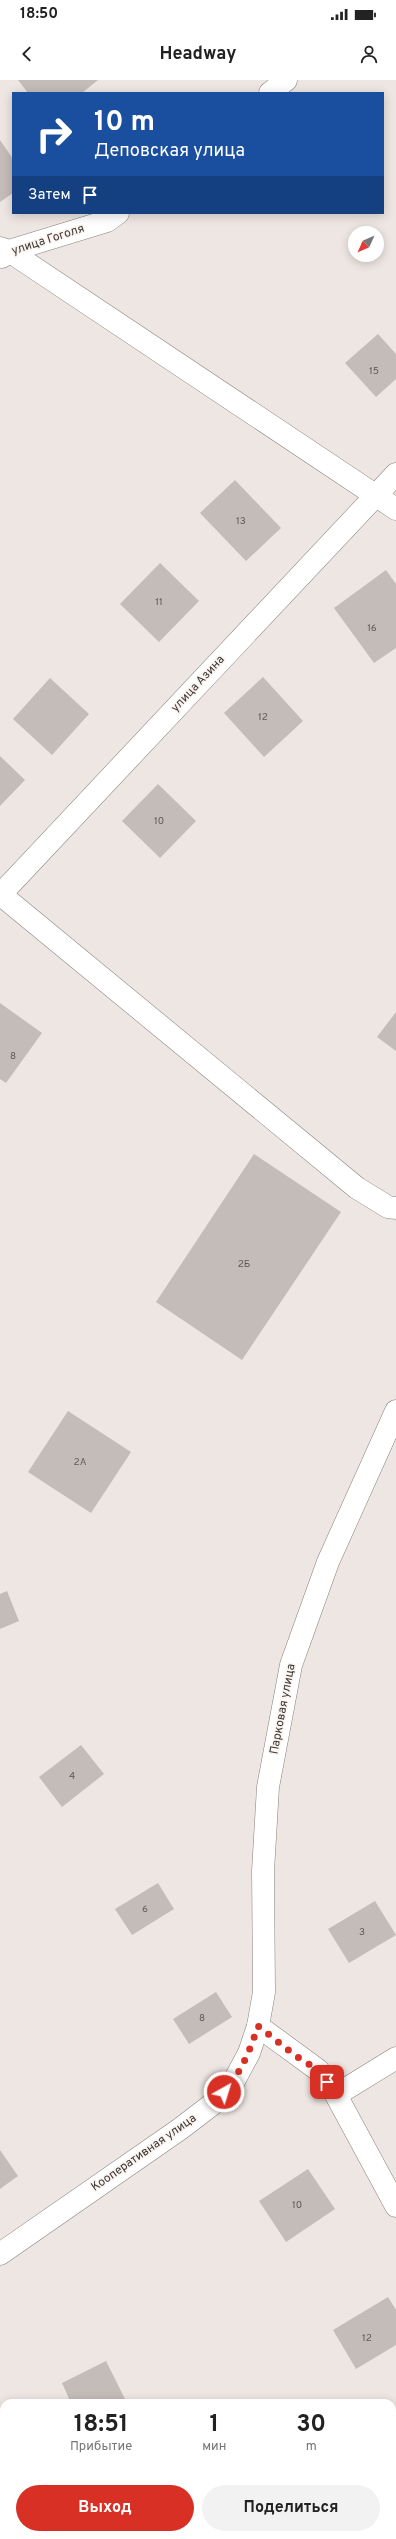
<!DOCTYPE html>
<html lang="ru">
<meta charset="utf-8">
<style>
body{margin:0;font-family:Overpass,sans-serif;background:#f2f2f2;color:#222;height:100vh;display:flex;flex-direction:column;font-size:15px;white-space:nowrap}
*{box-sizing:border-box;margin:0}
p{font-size:13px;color:#767676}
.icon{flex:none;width:22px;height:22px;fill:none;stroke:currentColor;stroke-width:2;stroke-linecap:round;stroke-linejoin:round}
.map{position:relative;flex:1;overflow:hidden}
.details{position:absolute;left:0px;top:2319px;width:396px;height:140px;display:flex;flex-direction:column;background:#fff;border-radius:12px 12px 0 0;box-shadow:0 2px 10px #0003}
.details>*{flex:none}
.guide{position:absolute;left:12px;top:12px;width:372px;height:122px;border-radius:0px;box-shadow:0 2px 10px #0003;background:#1a4fa0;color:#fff;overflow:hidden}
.needle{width:26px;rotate:225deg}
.buttons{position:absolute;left:348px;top:146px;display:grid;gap:8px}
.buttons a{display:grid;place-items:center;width:36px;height:36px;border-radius:50%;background:#fff;box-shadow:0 2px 10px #0003;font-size:20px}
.pin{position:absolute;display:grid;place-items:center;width:34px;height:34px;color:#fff;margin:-17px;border-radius:8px;box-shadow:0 2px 6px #0006}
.me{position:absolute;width:44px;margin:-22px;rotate:39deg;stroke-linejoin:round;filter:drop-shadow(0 0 3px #0008)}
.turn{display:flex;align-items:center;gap:14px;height:84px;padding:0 16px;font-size:18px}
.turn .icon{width:52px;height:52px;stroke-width:2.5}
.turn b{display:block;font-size:28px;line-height:34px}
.then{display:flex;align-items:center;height:38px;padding:0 16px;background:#0003;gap:8px;font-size:15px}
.eta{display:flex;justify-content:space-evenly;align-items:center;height:68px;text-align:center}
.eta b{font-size:24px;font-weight:700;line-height:28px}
.action{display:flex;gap:8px;margin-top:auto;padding:8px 16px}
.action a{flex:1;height:46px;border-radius:24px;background:#d93025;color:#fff;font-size:16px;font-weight:700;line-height:46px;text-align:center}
.action a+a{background:#f2f2f2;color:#222}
.status{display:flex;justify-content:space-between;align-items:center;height:28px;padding:0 20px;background:#fff;direction:ltr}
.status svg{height:11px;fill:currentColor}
header{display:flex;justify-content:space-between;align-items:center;height:52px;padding:0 16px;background:#fff;font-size:18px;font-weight:700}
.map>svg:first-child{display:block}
.building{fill:#c4bcb9}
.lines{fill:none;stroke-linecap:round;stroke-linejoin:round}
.minor-casing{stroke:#88817e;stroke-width:23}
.secondary-casing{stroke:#88817e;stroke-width:23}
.minor{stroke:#fff;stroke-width:22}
.secondary{stroke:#fff;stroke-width:22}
.route{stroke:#d93025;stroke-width:7;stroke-dasharray:0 12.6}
.labels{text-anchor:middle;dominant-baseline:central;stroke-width:3;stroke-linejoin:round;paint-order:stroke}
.number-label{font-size:10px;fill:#5d5957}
.street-label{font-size:12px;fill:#3b3836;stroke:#fbf3ef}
</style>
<div class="status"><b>18:50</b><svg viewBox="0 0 49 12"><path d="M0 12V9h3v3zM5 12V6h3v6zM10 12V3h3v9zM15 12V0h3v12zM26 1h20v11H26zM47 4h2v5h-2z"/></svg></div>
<header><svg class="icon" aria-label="back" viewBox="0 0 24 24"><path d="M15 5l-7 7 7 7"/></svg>Headway<svg class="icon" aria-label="person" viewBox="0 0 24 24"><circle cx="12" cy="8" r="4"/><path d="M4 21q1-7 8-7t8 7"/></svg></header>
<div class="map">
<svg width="396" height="2459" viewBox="0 0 396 2459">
<rect width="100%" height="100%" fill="#ede6e2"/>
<path class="building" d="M18 0H98L82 13H28Z
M0 60 13 79V113L0 122Z
M378 254 396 274V299L376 317 345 283Z
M235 400 281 448 246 481 200 433Z
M160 483 199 521 159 562 120 524Z
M386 490 396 504V568L374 583 334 528Z
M263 597 303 641 264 677 224 633Z
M50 598 89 634 52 675 13 639Z
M0 676 25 700 0 726Z
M158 704 196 741 160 778 122 741Z
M0 923 42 953 6 1003 0 999Z
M396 932V971L377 957Z
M254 1074 341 1132 242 1280 156 1222Z
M68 1331 131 1372 91 1433 28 1392Z
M7 1511 19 1541 0 1549V1514Z
M81 1665 104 1694 62 1727 39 1697Z
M158 1803 174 1829 132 1855 115 1829Z
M375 1821 396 1855 349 1883 328 1849Z
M216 1912 232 1937 189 1964 173 1939Z
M0 2070 18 2096 0 2109Z
M308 2089 335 2129 286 2162 259 2121Z
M388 2217 396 2230V2265L356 2289 333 2250Z
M106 2281 127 2323H71L62 2303Z"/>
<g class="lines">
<defs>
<path id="minor" d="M270 13 286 0
M0 168 9 171 396 429
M2 177 9 171 107 141 118 133
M0 814 357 1108 388 1127 396 1128
M0 815 396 394
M258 1946 318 1990 336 2015 396 2126
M336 2015 396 1978"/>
<path id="secondary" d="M0 2174 180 2049 214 2023 234 2001 249 1973 258 1946 264 1912 263 1791 268 1707 291 1585 328 1482 396 1331"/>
</defs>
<use href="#minor" class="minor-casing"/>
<use href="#secondary" class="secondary-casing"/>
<use href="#minor" class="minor"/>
<use href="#secondary" class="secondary"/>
</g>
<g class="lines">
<path class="route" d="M224 2012C241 1993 250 1970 258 1946L296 1976 318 1990 327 2002"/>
</g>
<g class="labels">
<g class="number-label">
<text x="374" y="291">15</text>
<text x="241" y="441">13</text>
<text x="159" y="522">11</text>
<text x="372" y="548">16</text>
<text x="263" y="637">12</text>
<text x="159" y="741">10</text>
<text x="13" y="976">8</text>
<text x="244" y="1184">2Б</text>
<text x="80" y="1382">2А</text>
<text x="72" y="1696">4</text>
<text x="145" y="1829">6</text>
<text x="362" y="1852">3</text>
<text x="202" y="1938">8</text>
<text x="297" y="2125">10</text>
<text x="367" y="2258">12</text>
</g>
<g class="street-label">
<text transform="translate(48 160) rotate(-18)">улица Гоголя</text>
<text transform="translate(198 604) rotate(-47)">улица Азина</text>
<text transform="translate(283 1629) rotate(-79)">Парковая улица</text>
<text transform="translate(144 2073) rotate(-35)">Кооперативная улица</text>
</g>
</g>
</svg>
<div class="buttons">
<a><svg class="needle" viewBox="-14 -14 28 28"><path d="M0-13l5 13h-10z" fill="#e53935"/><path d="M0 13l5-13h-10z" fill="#767676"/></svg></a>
</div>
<div class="pin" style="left:327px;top:2002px;background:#d93025"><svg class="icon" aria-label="arrive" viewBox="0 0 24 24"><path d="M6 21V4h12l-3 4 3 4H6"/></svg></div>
<svg class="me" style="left:224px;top:2012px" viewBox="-20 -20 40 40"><circle r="17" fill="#d93025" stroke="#fff" stroke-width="3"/><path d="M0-11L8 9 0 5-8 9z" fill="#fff"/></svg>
<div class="guide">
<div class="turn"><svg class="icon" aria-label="right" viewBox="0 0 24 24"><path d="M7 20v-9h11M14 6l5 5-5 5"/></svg><div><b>10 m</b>Деповская улица</div></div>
<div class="then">Затем<svg class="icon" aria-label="arrive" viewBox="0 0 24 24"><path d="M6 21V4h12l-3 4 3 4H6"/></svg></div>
</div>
<section class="details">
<div class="eta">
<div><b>18:51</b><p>Прибытие</p></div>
<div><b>1</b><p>мин</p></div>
<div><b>30</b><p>m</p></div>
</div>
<div class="action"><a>Выход</a><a>Поделиться</a></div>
</section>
</div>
